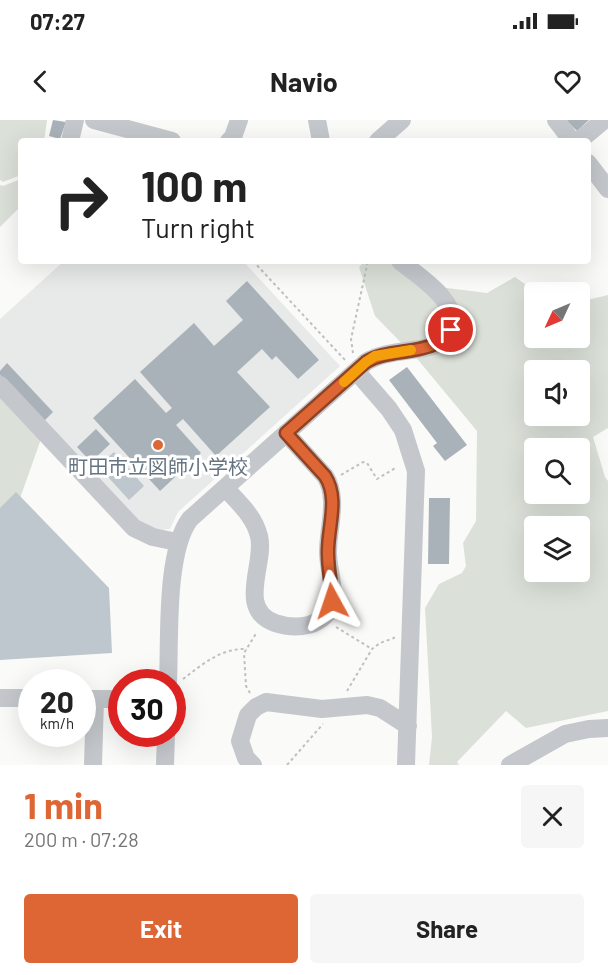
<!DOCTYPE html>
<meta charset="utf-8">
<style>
body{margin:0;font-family:Barlow,"Noto Sans JP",sans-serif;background:#f6f6f6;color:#222;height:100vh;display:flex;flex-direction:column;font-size:22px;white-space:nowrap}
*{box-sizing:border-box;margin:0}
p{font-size:20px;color:#767676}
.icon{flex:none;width:33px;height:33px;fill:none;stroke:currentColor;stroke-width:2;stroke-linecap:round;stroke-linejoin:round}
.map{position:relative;height:645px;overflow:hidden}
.sheet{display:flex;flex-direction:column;background:#fff;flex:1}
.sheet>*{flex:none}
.hud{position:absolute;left:18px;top:18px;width:573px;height:126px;border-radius:6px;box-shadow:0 6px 24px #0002;background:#fff;color:#222;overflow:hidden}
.needle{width:39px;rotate:226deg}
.tools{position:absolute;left:524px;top:162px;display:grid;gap:12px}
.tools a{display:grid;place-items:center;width:66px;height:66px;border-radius:6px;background:#fff;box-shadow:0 6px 24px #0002;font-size:30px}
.speed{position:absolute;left:18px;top:549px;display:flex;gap:12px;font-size:30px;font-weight:700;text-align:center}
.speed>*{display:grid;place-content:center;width:78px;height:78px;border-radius:50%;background:#fff;box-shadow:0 6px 24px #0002;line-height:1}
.speed small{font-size:15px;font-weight:400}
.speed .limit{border:9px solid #d22;background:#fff;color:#111}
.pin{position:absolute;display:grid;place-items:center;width:51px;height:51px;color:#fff;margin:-26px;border:3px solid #fff;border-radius:50%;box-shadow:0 2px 6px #0007}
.me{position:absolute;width:66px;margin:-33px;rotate:355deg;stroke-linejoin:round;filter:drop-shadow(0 0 4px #0008)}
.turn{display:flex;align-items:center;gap:21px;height:126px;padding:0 24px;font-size:27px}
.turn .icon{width:78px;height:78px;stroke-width:2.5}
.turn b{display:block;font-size:42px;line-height:51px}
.round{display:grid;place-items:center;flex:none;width:63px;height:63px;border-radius:6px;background:#f6f6f6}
.headline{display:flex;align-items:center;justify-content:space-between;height:102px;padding:0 24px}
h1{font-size:36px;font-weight:700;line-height:45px;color:#dd6634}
.cta{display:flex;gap:12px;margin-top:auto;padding:12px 24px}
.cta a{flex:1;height:69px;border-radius:6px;background:#dd6634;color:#fff;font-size:24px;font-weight:700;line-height:69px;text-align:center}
.cta a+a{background:#f6f6f6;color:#222}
.status{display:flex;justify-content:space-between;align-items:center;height:42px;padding:0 30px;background:#fff;direction:ltr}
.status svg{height:16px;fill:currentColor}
header{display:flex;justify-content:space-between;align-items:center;height:78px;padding:0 24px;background:#fff;font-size:27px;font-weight:700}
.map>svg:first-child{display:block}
.built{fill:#e8e9e9}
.green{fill:#dbe1d9;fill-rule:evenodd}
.water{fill:#bec7cd}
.building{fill:#aab2b9}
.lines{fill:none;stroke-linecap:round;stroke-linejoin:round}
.path{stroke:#bec0c3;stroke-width:2;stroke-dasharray:3 3;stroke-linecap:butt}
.minor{stroke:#c4c7cb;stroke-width:18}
.route-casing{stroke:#904222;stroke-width:15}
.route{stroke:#dd6634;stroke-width:10}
.slow{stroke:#f59e0b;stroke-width:10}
.poi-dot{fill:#dd6634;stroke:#fff;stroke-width:2}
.labels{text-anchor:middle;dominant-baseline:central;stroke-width:6;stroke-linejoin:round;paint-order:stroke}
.poi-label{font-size:20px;fill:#667482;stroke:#fff}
</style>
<div class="status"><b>07:27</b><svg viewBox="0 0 49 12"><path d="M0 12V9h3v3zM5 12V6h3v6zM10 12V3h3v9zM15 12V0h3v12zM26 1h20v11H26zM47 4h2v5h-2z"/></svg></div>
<header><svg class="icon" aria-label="back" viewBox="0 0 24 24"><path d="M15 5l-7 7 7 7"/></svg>Navio<svg class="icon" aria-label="heart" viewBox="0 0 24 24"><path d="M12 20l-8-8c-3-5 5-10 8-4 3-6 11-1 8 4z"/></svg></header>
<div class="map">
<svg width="608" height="645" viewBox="0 0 608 645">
<rect width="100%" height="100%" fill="#fafaf8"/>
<path class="built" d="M64 141H243L340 246 178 392 170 409 160 410 137 400 0 258V199Z"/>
<path class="green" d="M0 0H47L44 21H21V55L3 62 0 60Z
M21 59V90H17L0 107V65L3 66Z
M365 141H390L415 164 487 173 515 157 536 172H534V218H579V182L608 175V308L593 317 605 357 608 361V591L526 608 506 591 457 642 459 645H429L432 617 425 488 439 464 462 453 466 446 463 423 476 401 477 311 419 241 375 196 359 147ZM534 250H579V296H534ZM534 328H579V374H534ZM534 406H579V452H534Z
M0 276 41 319 17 387 0 449Z"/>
<path class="water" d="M114 332 144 366 129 380 98 346Z
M16 372 109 468 112 533 0 540V388Z"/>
<path class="building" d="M53 0 66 2 60 19 49 16Z
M566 0H589L577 11Z
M247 161 319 240 298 259 276 236 272 240 262 229 237 252 270 287 216 336 183 299 176 305 201 333 160 371 93 298 135 259 166 293 172 288 140 252 194 203 214 226 243 200 226 181Z
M7 243 53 292 44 301 0 255V251Z
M407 247 467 325 445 341 433 326 437 323 389 260Z
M96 309 110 324 91 342 77 327Z
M429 378H450L449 444H428Z"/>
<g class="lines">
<path class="path" d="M253 141 345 240
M353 233 351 219 368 141
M341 355 363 342 367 343 377 359 397 347
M336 507 372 529
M183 559C203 544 221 528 247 529
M347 571 372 529 380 523 394 518V516
M250 573 246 566 244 533 257 512
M287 645 323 604"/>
<path class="minor" d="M94 0 172 21
M317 0 321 21
M556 0 572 21
M70 21 75 0
M229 21 233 17 239 0
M378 21 402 0
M579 21 604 0
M588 43 608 69
M356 251 389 289 403 310 416 351 406 645
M0 265 134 408 153 417 177 422
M225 368C239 383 254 396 259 416 266 443 236 489 275 503 296 510 325 508 332 482 335 466 328 448 328 432 328 407 339 378 325 356L286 313
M168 562C170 520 165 432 190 399L366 242C385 231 408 232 429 227 440 224 450 218 452 207 458 180 418 156 400 141
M0 578H32
M84 579H122
M93 645 95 579
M165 645 166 614
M253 645 246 638 240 621 248 595 256 587 266 582 322 589 367 585 380 588 408 606
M510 645 565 614 589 609 608 608"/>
</g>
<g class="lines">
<defs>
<path id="route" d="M332 481C332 465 328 450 328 434 327 409 340 379 325 356L286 313 366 242C392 226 433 238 451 210"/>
</defs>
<use href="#route" class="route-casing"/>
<use href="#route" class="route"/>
<path class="slow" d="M344 262 366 242 375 236 411 230"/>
</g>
<circle class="poi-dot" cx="158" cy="325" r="6"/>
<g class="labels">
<g class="poi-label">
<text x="158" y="346">町田市立図師小学校</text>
</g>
</g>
</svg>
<div class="tools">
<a><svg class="needle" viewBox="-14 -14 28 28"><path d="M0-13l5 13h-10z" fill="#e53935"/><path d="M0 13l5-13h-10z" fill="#767676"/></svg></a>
<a><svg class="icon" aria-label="sound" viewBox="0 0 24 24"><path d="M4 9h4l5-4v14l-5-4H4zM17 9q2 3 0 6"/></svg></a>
<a><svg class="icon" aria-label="search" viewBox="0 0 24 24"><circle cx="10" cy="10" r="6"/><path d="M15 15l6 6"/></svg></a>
<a><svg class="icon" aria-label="layers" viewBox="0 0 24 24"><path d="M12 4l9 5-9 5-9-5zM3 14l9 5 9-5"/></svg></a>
</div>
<div class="speed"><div>20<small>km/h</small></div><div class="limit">30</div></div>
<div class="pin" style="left:451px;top:210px;background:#d93025"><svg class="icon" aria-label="arrive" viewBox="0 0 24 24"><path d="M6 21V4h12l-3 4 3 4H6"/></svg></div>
<svg class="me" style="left:332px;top:481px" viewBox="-20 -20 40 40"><path d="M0-17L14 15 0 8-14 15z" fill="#dd6634" stroke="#fff" stroke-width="4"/></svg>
<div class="hud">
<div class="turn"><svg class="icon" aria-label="right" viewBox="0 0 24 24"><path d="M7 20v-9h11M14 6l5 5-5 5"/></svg><div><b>100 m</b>Turn right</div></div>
</div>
</div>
<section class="sheet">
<div class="headline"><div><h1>1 min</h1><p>200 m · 07:28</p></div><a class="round"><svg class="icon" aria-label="close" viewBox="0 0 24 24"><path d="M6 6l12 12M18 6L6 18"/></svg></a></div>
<div class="cta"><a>Exit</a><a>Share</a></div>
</section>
